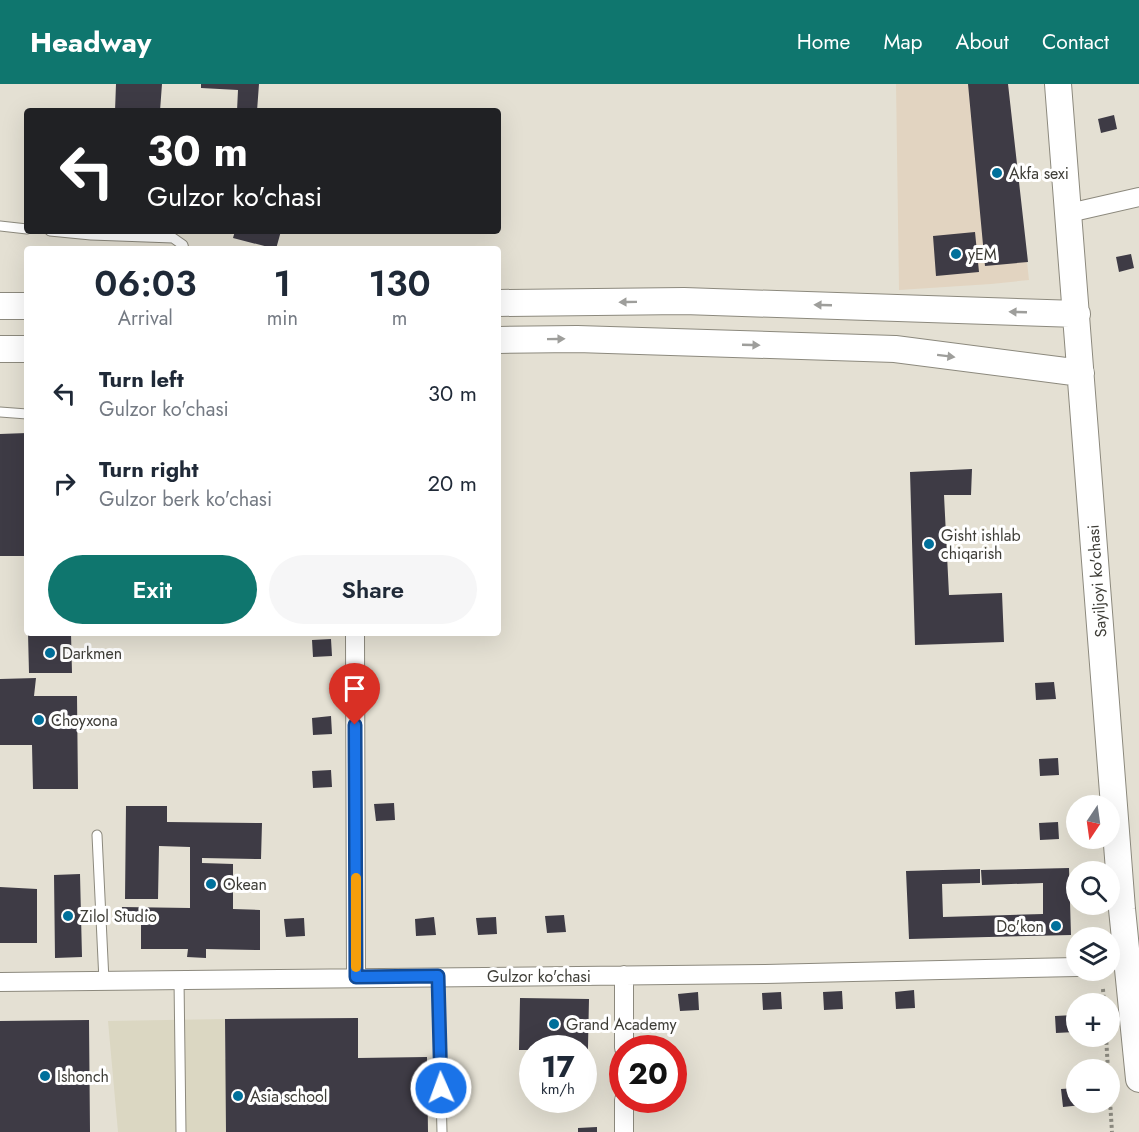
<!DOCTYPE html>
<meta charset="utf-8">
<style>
body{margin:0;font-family:Jost,sans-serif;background:#f6f6f7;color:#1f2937;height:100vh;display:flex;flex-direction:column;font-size:22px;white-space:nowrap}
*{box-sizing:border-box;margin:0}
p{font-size:20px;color:#747a83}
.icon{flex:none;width:33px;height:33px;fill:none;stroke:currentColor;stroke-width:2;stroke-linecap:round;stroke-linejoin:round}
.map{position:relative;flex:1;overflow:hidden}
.panel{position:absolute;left:24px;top:162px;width:477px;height:390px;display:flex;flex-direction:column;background:#fff;border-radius:6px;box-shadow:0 6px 24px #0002}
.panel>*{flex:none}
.banner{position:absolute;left:24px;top:24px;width:477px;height:126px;border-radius:6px;box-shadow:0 6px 24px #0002;background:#202124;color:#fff;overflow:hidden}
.needle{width:39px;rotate:193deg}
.fabs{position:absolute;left:1066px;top:711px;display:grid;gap:12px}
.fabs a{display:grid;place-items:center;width:54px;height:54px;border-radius:50%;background:#fff;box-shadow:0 6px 24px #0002;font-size:30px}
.speed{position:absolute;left:519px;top:951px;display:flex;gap:12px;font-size:30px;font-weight:700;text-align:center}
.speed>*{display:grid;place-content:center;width:78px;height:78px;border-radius:50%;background:#fff;box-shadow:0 6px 24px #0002;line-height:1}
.speed small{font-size:15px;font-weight:400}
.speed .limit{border:9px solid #d22;background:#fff;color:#111}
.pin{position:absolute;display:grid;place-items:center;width:51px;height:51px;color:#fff;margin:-62px -26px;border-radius:50% 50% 50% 0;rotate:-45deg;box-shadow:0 0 6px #0007}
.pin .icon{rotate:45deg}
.me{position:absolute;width:66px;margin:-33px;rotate:358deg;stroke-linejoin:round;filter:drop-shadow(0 0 4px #0008)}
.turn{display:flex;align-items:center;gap:21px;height:126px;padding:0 24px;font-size:27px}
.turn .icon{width:78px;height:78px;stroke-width:2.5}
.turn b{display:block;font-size:42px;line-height:51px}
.eta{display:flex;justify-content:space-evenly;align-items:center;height:102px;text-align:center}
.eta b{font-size:36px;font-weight:600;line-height:42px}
.primary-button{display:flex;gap:12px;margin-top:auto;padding:12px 24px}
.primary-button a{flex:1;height:69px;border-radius:36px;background:#0f766e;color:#fff;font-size:24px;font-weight:600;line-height:69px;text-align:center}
.primary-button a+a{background:#f6f6f7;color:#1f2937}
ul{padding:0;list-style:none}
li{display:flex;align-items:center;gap:18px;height:90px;padding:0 24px}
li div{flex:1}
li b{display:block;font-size:22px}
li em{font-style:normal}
header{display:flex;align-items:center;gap:36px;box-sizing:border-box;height:84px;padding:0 30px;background:#0f766e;color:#fff}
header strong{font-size:28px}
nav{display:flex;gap:33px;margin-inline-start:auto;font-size:21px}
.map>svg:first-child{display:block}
.commercial{fill:#e2d4c1}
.built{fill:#dbd7c2}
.building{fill:#3e3b45}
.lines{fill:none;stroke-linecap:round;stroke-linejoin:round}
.lane-casing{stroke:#8c897d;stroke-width:11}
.street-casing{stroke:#8c897d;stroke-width:20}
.secondary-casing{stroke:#8c897d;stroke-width:28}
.path{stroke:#8d8b81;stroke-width:4;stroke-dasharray:3 3;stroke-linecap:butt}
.lane{stroke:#fff;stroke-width:9}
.street{stroke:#fff;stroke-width:18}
.secondary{stroke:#fff;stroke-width:26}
.oneway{fill:#9e9e9b}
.route-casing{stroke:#114b97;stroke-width:15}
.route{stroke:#1a73e8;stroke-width:10}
.slow{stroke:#f59e0b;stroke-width:10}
.poi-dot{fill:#00709b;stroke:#fff;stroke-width:2}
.labels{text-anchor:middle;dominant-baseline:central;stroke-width:6;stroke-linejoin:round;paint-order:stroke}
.poi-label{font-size:16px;fill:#3e3d37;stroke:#fff;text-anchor:start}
.street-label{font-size:16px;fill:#3e3d37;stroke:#fff}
</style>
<header>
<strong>Headway</strong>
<nav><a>Home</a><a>Map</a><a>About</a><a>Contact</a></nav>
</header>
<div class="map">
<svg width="1139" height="1048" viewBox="0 0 1139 1048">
<rect width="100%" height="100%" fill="#e4e0d3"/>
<path class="commercial" d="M896 0H1008L1029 196 991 200 899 206Z"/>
<path class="built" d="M225 935V975L358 974 363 1048H118L108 937Z"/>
<path class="building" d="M116 0H162L160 27H115Z
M201 0H259L257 27H237L238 6 201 4Z
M968 0H1008L1028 178 985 182Z
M1114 31 1117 45 1101 49 1098 35Z
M235 147H281L276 165 233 154Z
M975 148 979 188 936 192 933 152Z
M1131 170 1134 184 1119 188 1116 173Z
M27 349V472H0V350Z
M972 385 971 411H944L949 511 1002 509 1004 558 915 561 910 388Z
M28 549H71L72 589H29Z
M331 555 332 572 313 573 312 556Z
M36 594 34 612H77L78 705H33L32 661H0V595Z
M1054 598 1056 615 1036 616 1035 599Z
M331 632 332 650 313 651 312 634Z
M1058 674 1059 691 1040 692 1039 675Z
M331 686 332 703 313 704 312 687Z
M394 719 395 736 376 737 374 720Z
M126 722H167V738L262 739 261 775 202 774V779L233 780V825L260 826V866L206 865V874L187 873 188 865H141V836H122V823L190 824V763L159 762 158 815H125Z
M1058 738 1059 755 1040 756 1039 739Z
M1069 784 1071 851 909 855 906 787 980 785V799L942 800 943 833 1043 830V799L982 801 981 786Z
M80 790 82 873 55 874 54 791Z
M0 803 37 805V859H0Z
M564 831 566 848 547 849 545 832Z
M434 833 436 851 416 852 415 835Z
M496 833 497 850 478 851 476 834Z
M304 834 305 852 286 853 284 835Z
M914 906 915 924 896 925 895 908Z
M842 907 843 925 824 926 823 908Z
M698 908 699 926 680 927 678 910Z
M781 908 782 925 763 926 762 909Z
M520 914 589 915 587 1010H584V964H532V966H519Z
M1074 931 1075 948 1056 949 1055 932Z
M358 934V974L427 973 428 1048H226L225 935Z
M89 936 90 1048H0V937Z
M655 954 656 964H636V955Z
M1077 1004V1018H1081L1082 1021 1063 1023 1061 1005Z
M597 1043V1048H578V1044Z"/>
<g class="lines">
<defs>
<path id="lane" d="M0 142 27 145
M50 147 91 151 173 154 183 161 184 165
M0 328 27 330
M97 751 104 897
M438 892 442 1048
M179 896 181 1048"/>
<path id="street" d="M1069 129 1139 113
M355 549 356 893
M0 898 765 890 1077 883
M624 964V891
M624 1048V1016"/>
<path id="secondary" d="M1058 0 1122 825 1139 995
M498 219 684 217 1077 230
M0 222H27
M498 256 577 255 895 265 1081 289
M0 265H27"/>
</defs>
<use href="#lane" class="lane-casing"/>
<use href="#street" class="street-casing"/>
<use href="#secondary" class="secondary-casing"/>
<path class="path" d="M1103 905 1104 920
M1106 952 1108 986
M1110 1017 1112 1048"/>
<use href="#lane" class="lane"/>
<use href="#street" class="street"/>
<use href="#secondary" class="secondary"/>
</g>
<defs><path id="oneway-solid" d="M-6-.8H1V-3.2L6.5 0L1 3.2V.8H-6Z" transform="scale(1.5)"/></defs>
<g class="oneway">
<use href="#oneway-solid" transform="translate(628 218) rotate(179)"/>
<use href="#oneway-solid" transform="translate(823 221) rotate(-178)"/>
<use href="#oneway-solid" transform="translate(1018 228) rotate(-178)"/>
<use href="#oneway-solid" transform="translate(556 255) rotate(-1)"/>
<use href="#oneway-solid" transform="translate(751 261) rotate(2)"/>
<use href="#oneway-solid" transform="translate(946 272) rotate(7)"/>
</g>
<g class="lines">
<defs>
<path id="route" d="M355 641 356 893 438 892 441 1004"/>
</defs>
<use href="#route" class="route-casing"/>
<use href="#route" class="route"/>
<path class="slow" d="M356 794V883"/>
</g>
<g class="poi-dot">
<circle cx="997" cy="89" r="6"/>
<circle cx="956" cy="170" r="6"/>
<circle cx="929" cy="460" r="6"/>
<circle cx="50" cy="569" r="6"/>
<circle cx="39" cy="636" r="6"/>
<circle cx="211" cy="800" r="6"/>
<circle cx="68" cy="832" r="6"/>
<circle cx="1056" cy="842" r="6"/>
<circle cx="554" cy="940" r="6"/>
<circle cx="45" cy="992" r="6"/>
<circle cx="238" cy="1012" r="6"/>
</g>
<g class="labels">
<g class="poi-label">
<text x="1009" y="89">Akfa sexi</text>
<text x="968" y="170">yEM</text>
<text x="941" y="451">Gisht ishlab<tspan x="941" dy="18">chiqarish</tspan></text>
<text x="62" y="569">Darkmen</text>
<text x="51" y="636">Choyxona</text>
<text x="223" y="800">Okean</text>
<text x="80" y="832">Zilol Studio</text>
<text x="1044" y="842" text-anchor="end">Do'kon</text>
<text x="566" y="940">Grand Academy</text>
<text x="57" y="992">Ishonch</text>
<text x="250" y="1012">Asia school</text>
</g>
<g class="street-label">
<text transform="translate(1097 497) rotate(-94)">Sayiljoyi ko'chasi</text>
<text x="539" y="892">Gulzor ko'chasi</text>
</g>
</g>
</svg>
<div class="fabs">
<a><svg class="needle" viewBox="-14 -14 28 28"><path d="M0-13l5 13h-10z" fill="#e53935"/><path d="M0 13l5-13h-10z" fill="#747a83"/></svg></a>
<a><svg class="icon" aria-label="search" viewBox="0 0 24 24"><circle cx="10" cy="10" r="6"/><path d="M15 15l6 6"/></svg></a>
<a><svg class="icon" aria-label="layers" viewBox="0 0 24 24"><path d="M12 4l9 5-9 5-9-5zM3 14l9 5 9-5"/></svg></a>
<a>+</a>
<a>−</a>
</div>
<div class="speed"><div>17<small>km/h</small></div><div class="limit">20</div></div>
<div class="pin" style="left:355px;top:641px;background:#d93025"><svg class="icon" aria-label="arrive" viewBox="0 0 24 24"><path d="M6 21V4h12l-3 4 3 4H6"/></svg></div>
<svg class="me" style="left:441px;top:1004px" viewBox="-20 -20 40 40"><circle r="17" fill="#1a73e8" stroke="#fff" stroke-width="3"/><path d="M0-11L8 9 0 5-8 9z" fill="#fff"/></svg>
<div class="banner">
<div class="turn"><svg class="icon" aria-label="left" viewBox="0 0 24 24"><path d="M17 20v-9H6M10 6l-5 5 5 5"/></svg><div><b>30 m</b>Gulzor ko'chasi</div></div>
</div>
<section class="panel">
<div class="eta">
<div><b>06:03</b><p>Arrival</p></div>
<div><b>1</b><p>min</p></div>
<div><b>130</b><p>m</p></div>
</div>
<ul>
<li><svg class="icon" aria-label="left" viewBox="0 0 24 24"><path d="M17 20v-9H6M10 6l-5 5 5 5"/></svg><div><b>Turn left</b><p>Gulzor ko'chasi</p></div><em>30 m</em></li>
<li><svg class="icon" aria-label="right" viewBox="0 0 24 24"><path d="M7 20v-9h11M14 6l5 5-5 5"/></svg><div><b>Turn right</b><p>Gulzor berk ko'chasi</p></div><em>20 m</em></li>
</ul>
<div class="primary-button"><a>Exit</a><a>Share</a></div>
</section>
</div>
